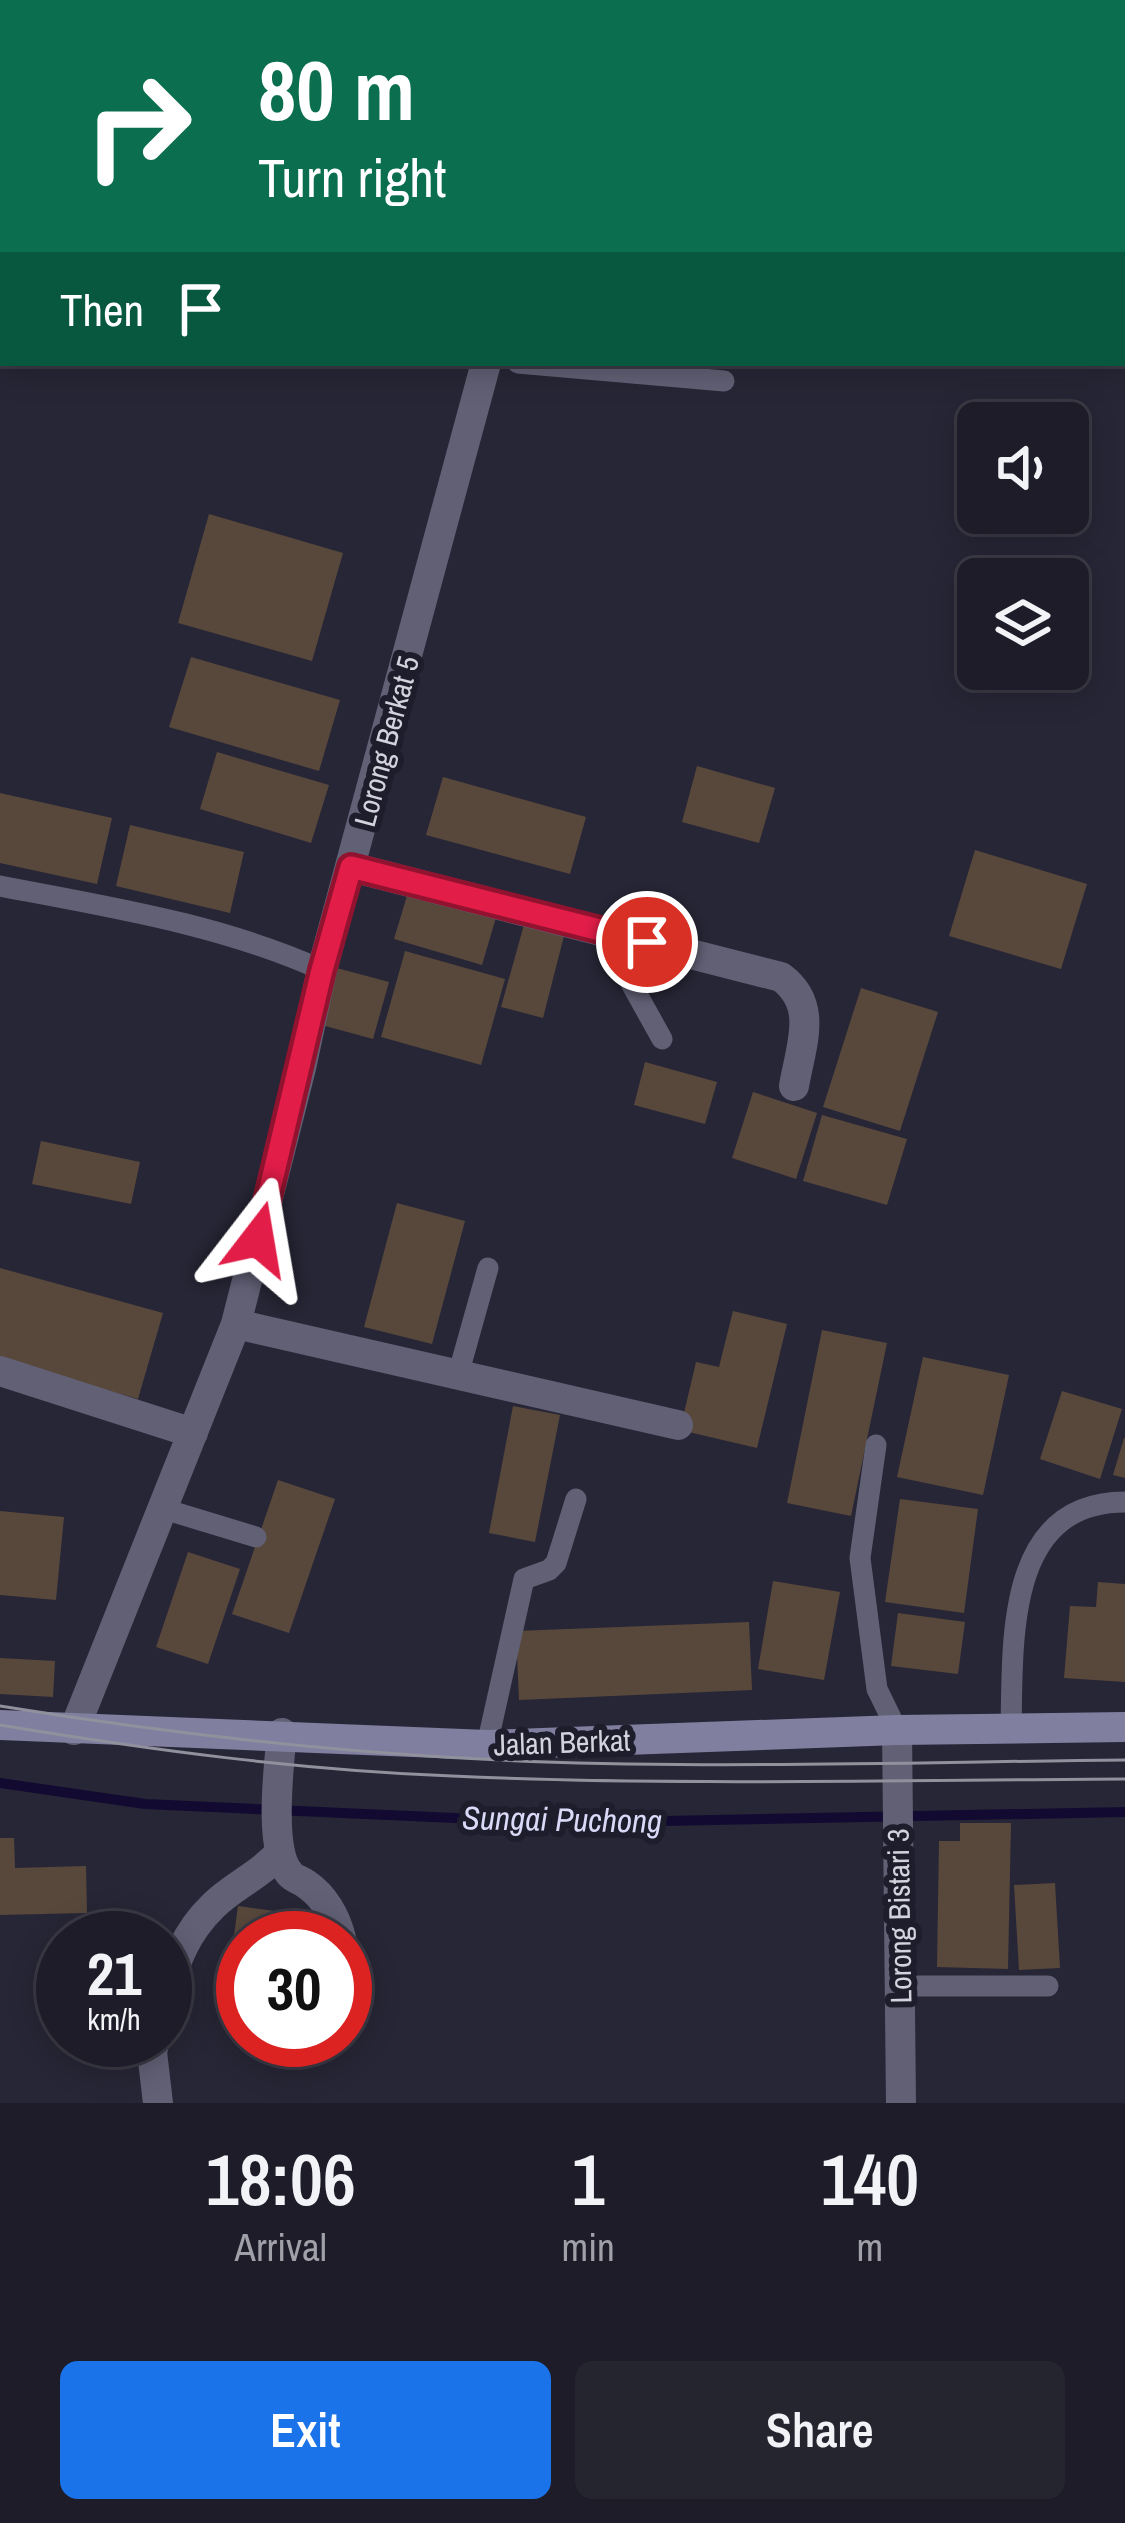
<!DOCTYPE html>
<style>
body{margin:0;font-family:"Archivo Narrow",sans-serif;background:#252530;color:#f1f3f6;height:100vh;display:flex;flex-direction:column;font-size:45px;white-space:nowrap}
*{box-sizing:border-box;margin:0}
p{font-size:39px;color:#a0a1a8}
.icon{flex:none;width:66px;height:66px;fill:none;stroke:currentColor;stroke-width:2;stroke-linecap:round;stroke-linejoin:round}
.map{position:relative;height:2103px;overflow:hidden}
.side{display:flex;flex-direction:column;background:#1d1c28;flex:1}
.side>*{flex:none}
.guide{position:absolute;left:0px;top:0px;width:1125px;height:366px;box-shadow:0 6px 30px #0003,0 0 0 3px #3b3a45;background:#0b6e4f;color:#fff;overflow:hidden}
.controls{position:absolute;left:957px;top:402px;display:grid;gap:24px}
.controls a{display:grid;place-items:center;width:132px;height:132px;border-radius:18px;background:#1d1c28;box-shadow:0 6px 30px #0003,0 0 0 3px #3b3a45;font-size:60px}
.speed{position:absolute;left:36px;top:1911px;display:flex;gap:24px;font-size:60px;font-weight:700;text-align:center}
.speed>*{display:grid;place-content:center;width:156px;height:156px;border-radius:50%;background:#1d1c28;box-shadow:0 6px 30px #0003,0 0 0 3px #3b3a45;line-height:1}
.speed small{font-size:30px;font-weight:400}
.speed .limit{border:18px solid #d22;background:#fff;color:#111}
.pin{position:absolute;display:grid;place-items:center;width:102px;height:102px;color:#fff;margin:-51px;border:6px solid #fff;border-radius:50%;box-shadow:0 3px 12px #0007}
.me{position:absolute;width:132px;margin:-66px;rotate:14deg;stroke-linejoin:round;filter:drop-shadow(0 0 9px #0008)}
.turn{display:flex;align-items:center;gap:42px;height:252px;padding:0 60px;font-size:54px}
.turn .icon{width:156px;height:156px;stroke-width:2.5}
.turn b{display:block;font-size:84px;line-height:102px}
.then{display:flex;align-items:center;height:114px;padding:0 60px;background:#0003;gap:24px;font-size:45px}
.eta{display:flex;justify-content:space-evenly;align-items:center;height:204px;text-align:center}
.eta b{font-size:72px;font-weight:600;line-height:84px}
.cta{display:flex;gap:24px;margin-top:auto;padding:24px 60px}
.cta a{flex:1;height:138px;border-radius:18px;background:#1a73e8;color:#fff;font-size:48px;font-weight:600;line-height:138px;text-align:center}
.cta a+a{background:#252530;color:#f1f3f6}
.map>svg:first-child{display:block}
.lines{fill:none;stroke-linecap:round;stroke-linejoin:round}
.stream{stroke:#120a31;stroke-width:10}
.building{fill:#58483c}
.lane{stroke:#616075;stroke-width:21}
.street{stroke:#616075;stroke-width:30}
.secondary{stroke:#807fa0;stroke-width:30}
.tram{stroke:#91909d;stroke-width:3}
.route-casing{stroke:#92132f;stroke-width:30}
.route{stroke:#e11d48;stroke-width:21}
.labels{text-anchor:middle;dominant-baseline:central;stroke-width:12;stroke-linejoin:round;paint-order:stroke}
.street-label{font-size:30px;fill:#d3d2dd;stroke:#1e1d2c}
.water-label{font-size:33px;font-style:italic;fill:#dad9f8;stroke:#1e1d2c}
</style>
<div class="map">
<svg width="1125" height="2103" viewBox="0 0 1125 2103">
<rect width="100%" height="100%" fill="#272636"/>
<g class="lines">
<path class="stream" d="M0 1783 145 1804 563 1823 1125 1812"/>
</g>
<path class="building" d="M209 514 343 553 312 661 178 623Z
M191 657 340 700 319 771 169 727Z
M217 752 329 785 311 843 200 809Z
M697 766 775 788 759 843 682 822Z
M443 777 586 817 570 874 426 835Z
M0 793 112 818 97 884 0 863Z
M130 825 244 852 230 913 116 886Z
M975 850 1087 884 1061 969 949 936Z
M409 889 497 914 482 965 394 939Z
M525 921 565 932 543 1018 501 1007Z
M405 951 505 979 481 1065 381 1037Z
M333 967 389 982 373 1039 318 1024Z
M861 988 938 1012 900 1131 823 1107Z
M645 1062 717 1082 705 1124 634 1105Z
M753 1092 817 1113 796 1179 732 1158Z
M822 1115 907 1139 887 1205 803 1181Z
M41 1141 140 1162 131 1204 32 1184Z
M397 1203 465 1221 432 1344 364 1327Z
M0 1268 163 1313 138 1399 0 1360Z
M733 1311 787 1324 757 1448 680 1430 696 1362 719 1367Z
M822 1330 887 1343 851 1516 787 1503Z
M923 1357 1009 1375 983 1495 897 1477Z
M1062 1391 1122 1409 1100 1479 1040 1459Z
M513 1406 560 1415 535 1542 489 1533Z
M1124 1438H1125V1478L1113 1475Z
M278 1480 335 1499 289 1633 232 1614Z
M900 1499 978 1509 964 1613 885 1602Z
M0 1511 64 1517 56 1600 0 1595Z
M188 1552 240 1569 208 1664 156 1647Z
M773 1581 840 1592 824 1680 758 1669Z
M1098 1582 1125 1584V1682L1064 1678 1070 1606 1096 1607Z
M898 1613 965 1622 958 1674 891 1666Z
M749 1622 752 1690 519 1700 516 1631Z
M0 1658 55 1661 53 1697 0 1694Z
M960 1823H1011L1008 1969 937 1967 939 1841H960Z
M0 1838H14L15 1868 86 1866 87 1913 0 1915Z
M1055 1883 1060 1968 1019 1970 1014 1885Z
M238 1906 328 1918 325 1938H243V2020L223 2017Z
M279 2040H311L308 2063 277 2059Z"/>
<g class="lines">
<path class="lane" d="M518 363 724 381
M0 886C109 907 220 924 322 970
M602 931 662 1039
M458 1375 488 1268
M876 1445 860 1558 877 1689 897 1730
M164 1509 256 1537
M1011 1729C1013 1641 1005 1502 1125 1502
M487 1745 524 1579 549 1570 556 1563 576 1499
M900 1986H1048"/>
<path class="street" d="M589 3 590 0
M351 867 781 977C819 1005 801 1045 794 1086
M236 1324 678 1425
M0 1371 193 1433
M74 1730 236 1324 301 1068 322 970 486 363
M897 1730 901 2103
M282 1733C279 1764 268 1850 290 1874 294 1879 301 1880 306 1884 324 1896 336 1917 341 1938
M165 1999C174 1963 186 1932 213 1906 234 1885 261 1875 280 1852
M155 2040 152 2052 158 2103"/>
<path class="secondary" d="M0 1725 487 1745 897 1730 1125 1727"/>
<path class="tram" d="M0 1706C147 1730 294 1748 443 1757 669 1771 898 1762 1125 1760
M0 1725C150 1750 300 1770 452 1776 676 1786 901 1780 1125 1779"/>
</g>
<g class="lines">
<defs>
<path id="route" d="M258 1239 322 970 351 867 647 942"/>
</defs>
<use href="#route" class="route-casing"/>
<use href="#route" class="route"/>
</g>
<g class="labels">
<g class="street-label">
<text transform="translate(386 741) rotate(-75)">Lorong Berkat 5</text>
<text transform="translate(562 1742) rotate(-2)">Jalan Berkat</text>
<text transform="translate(899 1916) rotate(-91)">Lorong Bistari 3</text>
</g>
<g class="water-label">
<text transform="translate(562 1819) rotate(1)">Sungai Puchong</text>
</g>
</g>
</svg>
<div class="controls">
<a><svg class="icon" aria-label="sound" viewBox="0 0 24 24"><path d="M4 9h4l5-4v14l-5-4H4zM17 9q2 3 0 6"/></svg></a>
<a><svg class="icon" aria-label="layers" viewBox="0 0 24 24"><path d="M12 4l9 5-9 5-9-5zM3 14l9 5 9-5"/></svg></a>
</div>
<div class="speed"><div>21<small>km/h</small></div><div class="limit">30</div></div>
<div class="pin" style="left:647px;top:942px;background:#d93025"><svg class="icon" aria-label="arrive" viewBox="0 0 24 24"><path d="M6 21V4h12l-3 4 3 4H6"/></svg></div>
<svg class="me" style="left:258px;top:1239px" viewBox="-20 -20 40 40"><path d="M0-17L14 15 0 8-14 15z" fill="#e11d48" stroke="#fff" stroke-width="4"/></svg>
<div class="guide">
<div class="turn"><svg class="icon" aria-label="right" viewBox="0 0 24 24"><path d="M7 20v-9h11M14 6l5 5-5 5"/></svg><div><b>80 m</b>Turn right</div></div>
<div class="then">Then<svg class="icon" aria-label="arrive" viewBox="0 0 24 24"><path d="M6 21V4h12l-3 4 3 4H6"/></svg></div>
</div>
</div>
<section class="side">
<div class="eta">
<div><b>18:06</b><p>Arrival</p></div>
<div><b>1</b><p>min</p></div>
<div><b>140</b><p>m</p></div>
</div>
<div class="cta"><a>Exit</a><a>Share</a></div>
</section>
